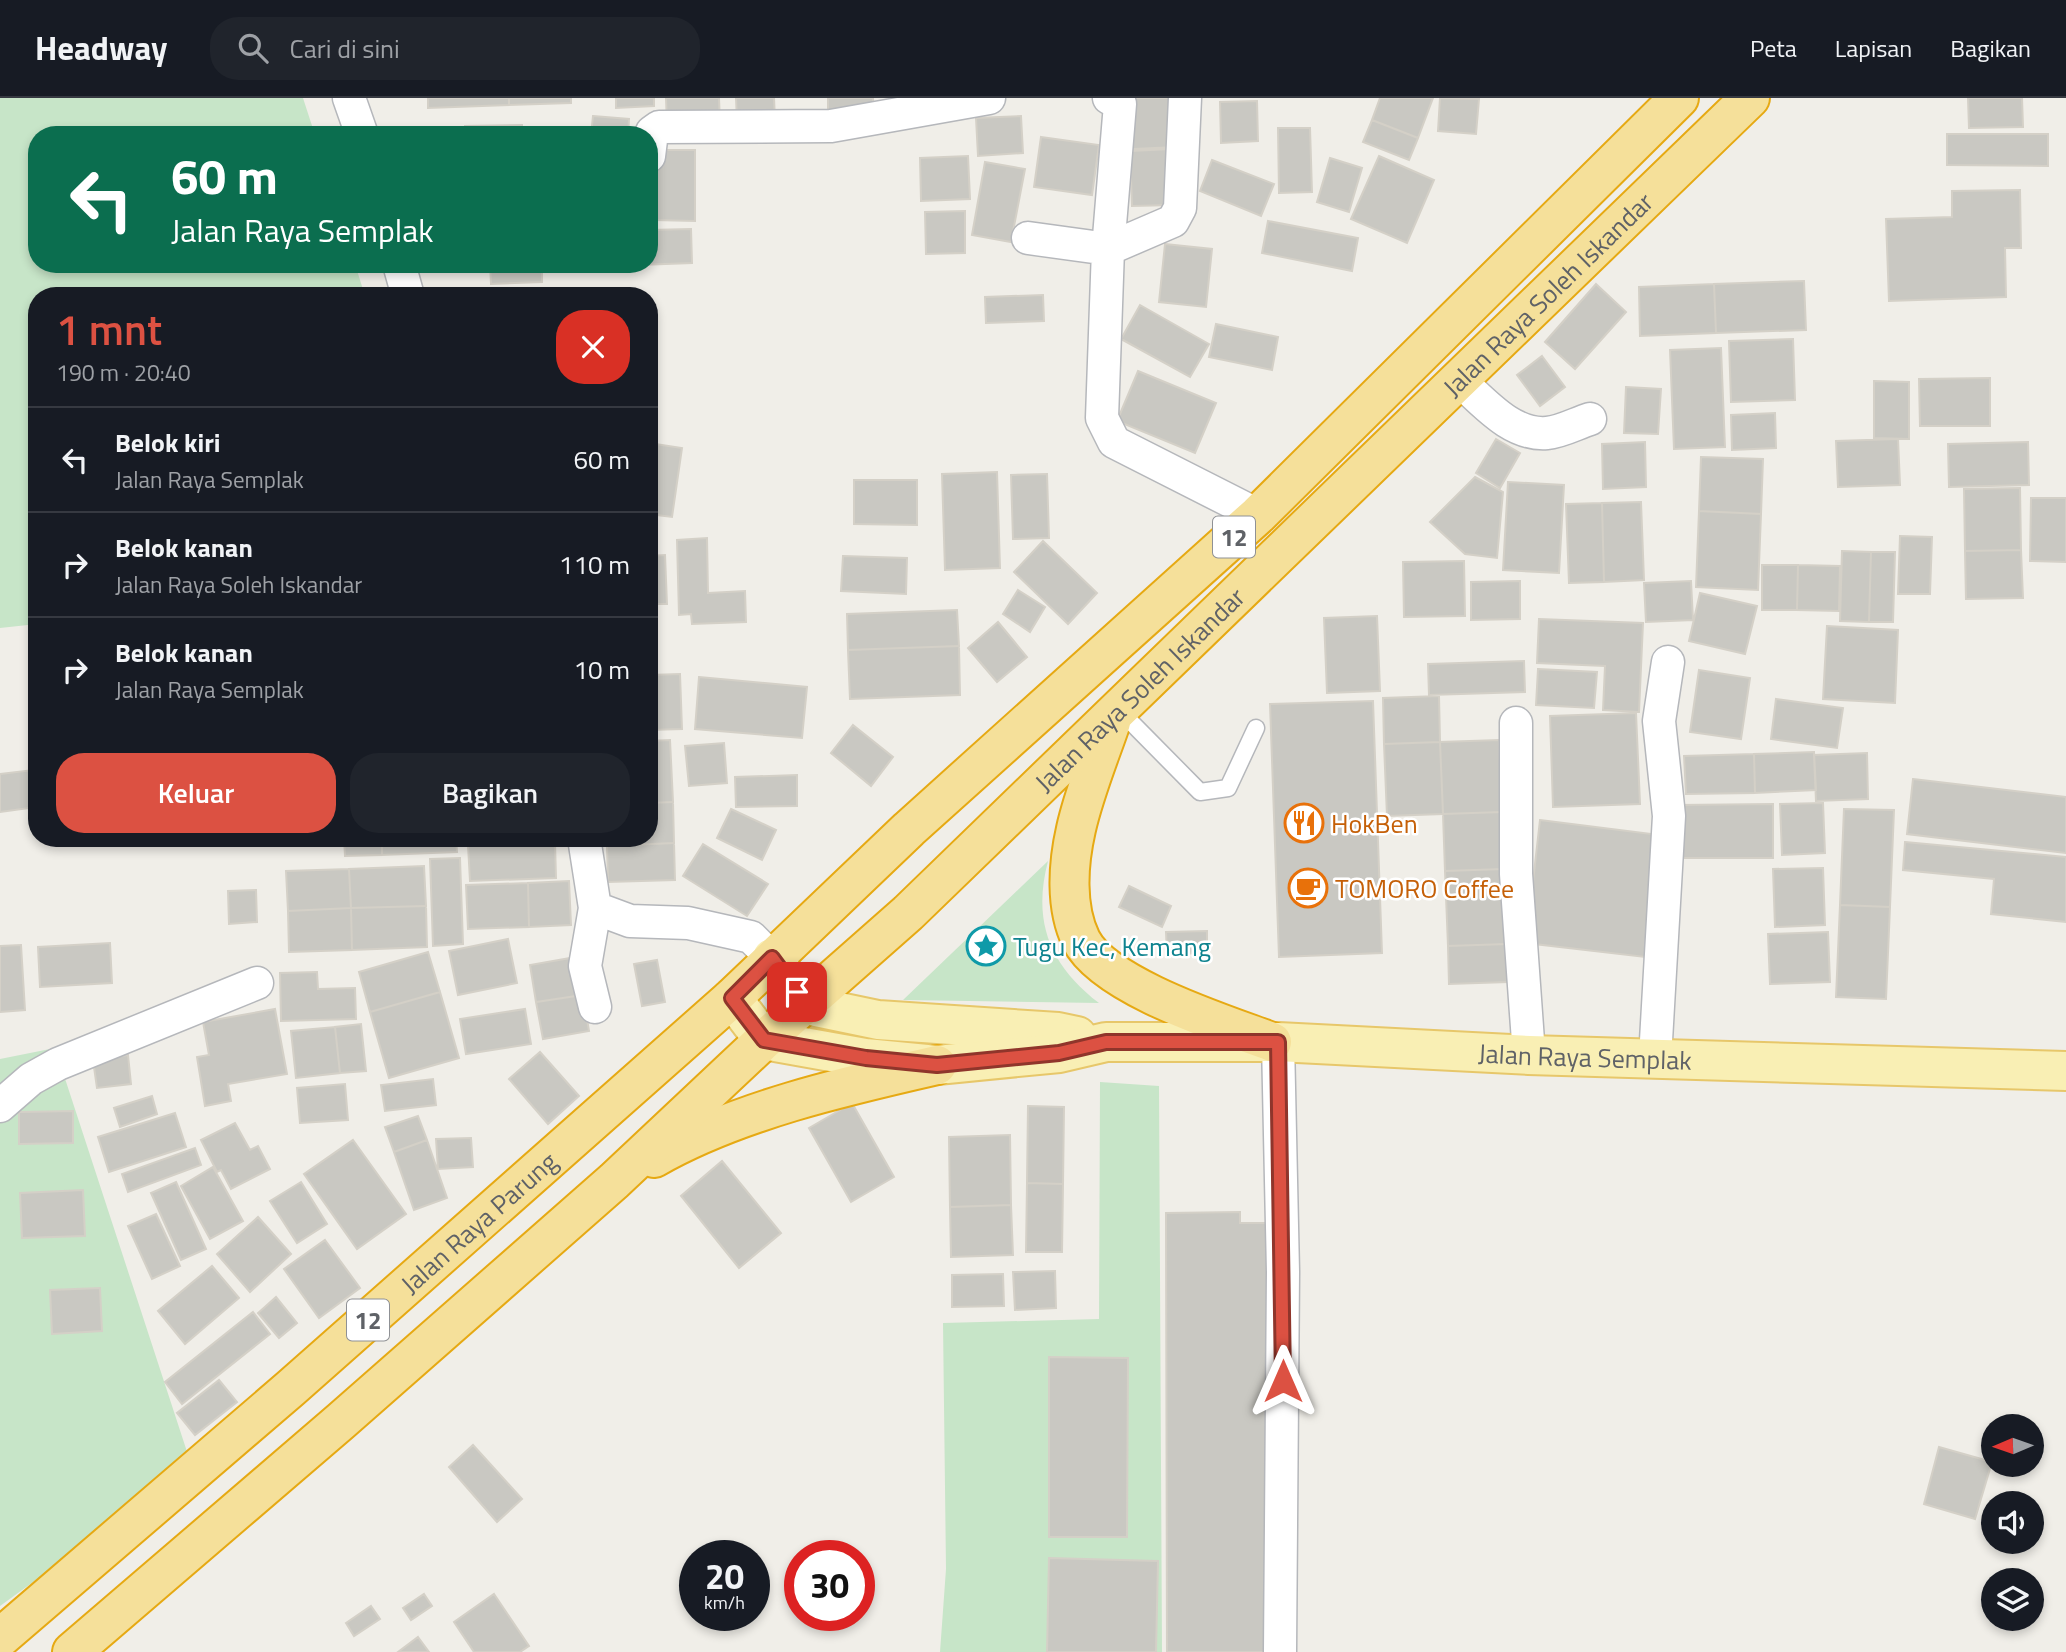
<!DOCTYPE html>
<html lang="id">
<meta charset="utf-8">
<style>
body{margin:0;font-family:"Titillium Web",sans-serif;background:#20242c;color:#f1f3f6;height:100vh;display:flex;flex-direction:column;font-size:26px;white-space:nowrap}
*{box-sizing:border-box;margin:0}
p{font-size:23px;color:#9ea1a6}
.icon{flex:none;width:38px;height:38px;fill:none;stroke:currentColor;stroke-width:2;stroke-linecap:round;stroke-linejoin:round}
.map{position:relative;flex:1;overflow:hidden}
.panel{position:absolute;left:28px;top:189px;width:630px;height:560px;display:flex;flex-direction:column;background:#171b24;border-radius:28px;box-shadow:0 4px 10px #0003}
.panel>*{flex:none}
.top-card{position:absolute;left:28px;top:28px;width:630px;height:147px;border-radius:28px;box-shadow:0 4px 10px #0003;background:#0b6e4f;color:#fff;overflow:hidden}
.needle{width:46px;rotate:268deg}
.controls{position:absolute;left:1981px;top:1316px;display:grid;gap:14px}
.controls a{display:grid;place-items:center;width:63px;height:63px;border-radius:50%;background:#171b24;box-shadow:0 4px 10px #0003;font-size:35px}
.speed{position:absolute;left:679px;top:1442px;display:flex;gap:14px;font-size:35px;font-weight:700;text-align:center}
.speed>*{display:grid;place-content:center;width:91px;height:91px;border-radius:50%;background:#171b24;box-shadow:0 4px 10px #0003;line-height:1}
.speed small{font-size:18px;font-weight:400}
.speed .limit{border:10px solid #d22;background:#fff;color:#111}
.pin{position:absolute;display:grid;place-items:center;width:60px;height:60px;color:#fff;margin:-30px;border-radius:14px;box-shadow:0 4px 10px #0006}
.me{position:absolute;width:77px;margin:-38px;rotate:0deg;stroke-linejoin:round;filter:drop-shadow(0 0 5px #0008)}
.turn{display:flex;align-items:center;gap:24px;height:147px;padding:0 28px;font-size:32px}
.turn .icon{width:91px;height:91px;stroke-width:2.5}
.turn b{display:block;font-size:49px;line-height:60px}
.round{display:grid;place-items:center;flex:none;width:74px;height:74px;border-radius:28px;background:#20242c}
.head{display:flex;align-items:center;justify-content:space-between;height:119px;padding:0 28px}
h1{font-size:42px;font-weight:600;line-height:52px;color:#dc5142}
.action{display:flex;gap:14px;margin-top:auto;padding:14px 28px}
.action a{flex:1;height:80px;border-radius:28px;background:#dc5142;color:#fff;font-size:28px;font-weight:600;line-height:80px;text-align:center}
.action a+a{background:#20242c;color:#f1f3f6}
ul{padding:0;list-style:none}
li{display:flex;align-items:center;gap:21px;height:105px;padding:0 28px;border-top:2px solid #363941}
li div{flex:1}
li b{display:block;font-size:26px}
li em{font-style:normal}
header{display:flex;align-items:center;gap:42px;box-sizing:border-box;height:98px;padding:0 35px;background:#171b24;border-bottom:2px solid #363941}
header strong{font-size:33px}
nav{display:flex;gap:38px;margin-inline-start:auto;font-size:24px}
.search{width:490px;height:63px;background:#20242c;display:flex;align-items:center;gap:18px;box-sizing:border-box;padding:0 24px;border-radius:28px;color:#9ea1a6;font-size:26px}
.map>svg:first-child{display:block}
.green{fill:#c7e5c8}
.building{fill:#c9c8c2;stroke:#d4d0c7;stroke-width:2}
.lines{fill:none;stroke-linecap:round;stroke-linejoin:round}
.lane-casing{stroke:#b5b7bb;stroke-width:19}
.street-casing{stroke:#b5b7bb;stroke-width:35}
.primary-casing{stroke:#e7c76a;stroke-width:42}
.highway-casing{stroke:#e6a913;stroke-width:42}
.lane{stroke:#fff;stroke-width:16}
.street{stroke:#fff;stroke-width:32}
.primary{stroke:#f9efb4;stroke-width:38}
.highway{stroke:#f5e09a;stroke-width:38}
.route-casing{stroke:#8f352b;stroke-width:18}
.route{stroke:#dc5142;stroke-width:12}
.labels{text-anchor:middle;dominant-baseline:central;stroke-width:5;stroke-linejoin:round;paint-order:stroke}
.shield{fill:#fff;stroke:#8f9195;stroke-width:2}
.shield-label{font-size:24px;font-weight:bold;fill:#5f6267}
.street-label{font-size:26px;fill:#5f6267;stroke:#fff}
.food-label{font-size:26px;fill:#c56008;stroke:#fff;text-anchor:start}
.culture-label{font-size:26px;fill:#0d838f;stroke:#fff;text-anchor:start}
</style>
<header>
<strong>Headway</strong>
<div class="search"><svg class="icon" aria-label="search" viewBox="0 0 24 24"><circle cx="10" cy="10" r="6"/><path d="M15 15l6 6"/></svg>Cari di sini</div>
<nav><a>Peta</a><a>Lapisan</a><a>Bagikan</a></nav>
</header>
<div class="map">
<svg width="2066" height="1554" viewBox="0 0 2066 1554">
<rect width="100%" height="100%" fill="#f0eee8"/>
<path class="green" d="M0 0H303L315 37H37V166H355L365 198H37V526L0 530Z
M1048 763C1032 824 1050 867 1099 905L903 902Z
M55 950 192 1369 0 1508V961Z
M1100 984 1159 988 1162 1554H940L946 1471 943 1225 1099 1221Z"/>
<path class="building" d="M428 0H509V7L428 10Z
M509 0H571V5L509 7Z
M616 0H654V8L616 10Z
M666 0H719L720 26 667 27Z
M736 0H774L775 21 737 23Z
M828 0H873L874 20 828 21Z
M1131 0H1175L1177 49 1133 51Z
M1380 0H1433L1418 40 1372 22Z
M1440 0 1479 1 1476 36 1438 33Z
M1968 0H2022L2023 29 1969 30Z
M1257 3 1258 43 1221 45 1220 4Z
M593 18 629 21 628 37H591Z
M1021 18 1023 55 978 58 976 20Z
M1372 22 1418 40 1409 62 1363 44Z
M522 27V37H465V28Z
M1278 30H1310L1312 94 1279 95Z
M1947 36H2048V68L1947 67Z
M1041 39 1099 47 1092 97 1034 89Z
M1171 51 1173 107 1132 108 1130 53Z
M654 52H695V123L654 122Z
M968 58 970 101 921 103 920 60Z
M1379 58 1434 82 1407 145 1351 121Z
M1330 60 1362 70 1349 114 1317 104Z
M1212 62 1274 86 1261 118 1200 93Z
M985 64 1025 71 1011 144 972 137Z
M2020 92 2021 150H2005L2006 199 1889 203 1886 121 1952 119V93Z
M965 113V155L926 156 925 114Z
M1268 123 1358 140 1352 173 1262 155Z
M691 131 692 165 638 167 649 166V132Z
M1165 146 1212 151 1206 209 1159 204Z
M490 166H542V184L491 186Z
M1804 183 1806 232 1716 235 1714 186Z
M1596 186 1626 214 1575 271 1545 244Z
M1714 186 1716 235 1640 238 1639 189Z
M507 193V198H457V195Z
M1043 197 1044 223 986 225 985 199Z
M1140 207 1209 246 1190 279 1121 241Z
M1216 226 1278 239 1272 272 1209 259Z
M1793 241 1795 302 1731 304 1729 243Z
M1721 250 1725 349 1674 351 1670 252Z
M1542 258 1565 289 1540 308 1517 277Z
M1138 273 1216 305 1195 355 1117 323Z
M1990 280V328H1920L1919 281Z
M1874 283 1909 284V341L1874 340Z
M1626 289 1661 291 1658 336 1624 335Z
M1775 315 1776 350 1732 352 1731 317Z
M1496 341 1520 355 1500 390 1476 375Z
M1898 341 1900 387 1838 389 1836 343Z
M1645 344 1646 389 1603 391 1602 346Z
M2028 344 2029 387 1949 389 1948 346Z
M649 345 682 350 672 419 649 416Z
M1701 359 1763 361 1761 416 1699 413Z
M997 374 1000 470 945 472 942 376Z
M1047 376 1049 440 1013 441 1011 377Z
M1475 379 1503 394 1497 460 1465 456 1430 424Z
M854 382H917V427L854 426Z
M1508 384 1564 387 1559 475 1503 472Z
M2020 390 2021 452 1965 453 1964 391Z
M2031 400H2066V464L2030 463Z
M1641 404 1644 482 1604 484 1602 405Z
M1602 405 1604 484 1569 485 1566 406Z
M1699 413 1761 416 1758 492 1696 489Z
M1900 438 1932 439 1930 496H1898Z
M707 440 708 495 745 493 746 524 692 526 691 516 679 517 677 442Z
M1043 443 1097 495 1068 526 1014 474Z
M2021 452 2023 500 1966 501 1965 453Z
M1842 453 1871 454 1869 524 1840 523Z
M1871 454H1895L1893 524H1869Z
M665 457 667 506H649V458Z
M843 458 907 460 906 496 841 493Z
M1464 463 1465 518 1404 519 1403 464Z
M1762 467H1798L1797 512H1762Z
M1798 467 1840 468 1839 513 1797 512Z
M1520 483V521L1471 522V484Z
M1691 483 1693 522 1646 524 1644 485Z
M1018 492 1045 509 1030 534 1003 516Z
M1700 495 1757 508 1745 556 1689 543Z
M957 512 959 548 848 552 847 516Z
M1377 518 1380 593 1327 595 1324 520Z
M1539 521 1643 525 1639 614 1603 612 1605 568 1537 565Z
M998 524 1027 559 997 584 968 550Z
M1827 528 1898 532 1895 605 1823 601Z
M959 548 960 597 850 601 848 552Z
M1524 563 1525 594 1429 597 1428 566Z
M1538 571 1597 574 1594 610 1536 607Z
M1699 572 1750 580 1741 641 1690 634Z
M680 576 682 631 649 632V577Z
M699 579 807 589 802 640 695 631Z
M1439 598 1440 644 1384 646 1383 600Z
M1776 601 1843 610 1837 650 1771 641Z
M1373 603 1382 855 1279 859 1270 606Z
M1636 615 1640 706 1553 709 1550 618Z
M853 627 893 659 871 688 831 655Z
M670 642 673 704 649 705V643Z
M1499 642 1502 714 1443 716 1440 644Z
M1440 644 1443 716 1387 718 1384 646Z
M724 645 727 685 689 688 685 648Z
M1814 654 1816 692 1755 695 1754 656Z
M1867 655 1868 701 1816 703 1814 657Z
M1754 656 1755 695 1686 696 1684 658Z
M33 672 37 709 0 714V676Z
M797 677V708L736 709 735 679Z
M1913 681 2066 699V755L1907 736Z
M673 704 674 745 607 748 606 740H649V705Z
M1823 705 1825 755 1782 757 1780 706Z
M1773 706V760H1678V707Z
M731 711 776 732 762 762 717 740Z
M1844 711 1894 712 1890 809 1840 807Z
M1502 714 1504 771 1445 773 1443 716Z
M1540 722 1660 737 1645 859 1526 845Z
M344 740H382V757L345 758Z
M382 740H456L457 754 382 757Z
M471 740H525V741L471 744Z
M555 744 556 780 470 783 468 747Z
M1905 744 2066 759V824L1991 816 1994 781 1903 772Z
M674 745 675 782 608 784 607 748Z
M703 746 768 786 747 818 683 778Z
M460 760 463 846 433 848 430 761Z
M424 768 426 808 351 810 349 771Z
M1823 770 1825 827 1775 829 1773 771Z
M349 771 351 810 288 813 286 773Z
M1504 771 1507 846 1448 848 1445 773Z
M569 783 571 827 529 829 528 785Z
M528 785 529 829 468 831 466 787Z
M1129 788 1171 808 1162 829 1119 809Z
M256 792 257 824 229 826 228 793Z
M1840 807 1890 809 1886 901 1836 899Z
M426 808 427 849 352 852 351 810Z
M351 810 352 852 289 854 288 813Z
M1207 833V855L1167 856 1166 834Z
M1828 834 1830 884 1770 886 1768 836Z
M508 841 517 885 458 897 449 853Z
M110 845 112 885 40 889 38 849Z
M1507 846 1508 884 1449 886 1448 848Z
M21 847 25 912 0 914V848Z
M428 854 440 894 370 914 359 874Z
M576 859 583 897 536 904 530 867Z
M657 862 665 904 642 908 634 866Z
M317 874 318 891 355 890 356 921 281 923 280 875Z
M440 894 459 960 389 980 370 914Z
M583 897 589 933 543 941 536 904Z
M275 911 287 976 228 986 231 1003 205 1008 197 959 209 957 203 924Z
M525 911 531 946 466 956 460 921Z
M361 926 366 973 340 975 335 929Z
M335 929 340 975 296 980 291 933Z
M540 954 579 998 548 1026 509 981Z
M128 957 131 986 97 990 93 962Z
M433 981 436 1007 385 1013 381 987Z
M345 986 348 1022 300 1025 297 990Z
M152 998 157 1016 120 1029 114 1010Z
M852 1005 894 1079 851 1104 809 1030Z
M1028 1008 1064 1009 1063 1086 1027 1085Z
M73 1013V1045L19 1046V1014Z
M175 1015 186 1049 109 1074 98 1039Z
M418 1018 427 1042 394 1054 385 1029Z
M235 1025 250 1052 258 1048 270 1071 231 1091 221 1072 217 1074 201 1042Z
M1010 1037 1011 1107 950 1109 949 1039Z
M471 1040 473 1069 438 1071 436 1041Z
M353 1042 406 1116 357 1151 304 1076Z
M427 1042 447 1100 414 1112 394 1054Z
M195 1050 201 1067 128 1094 122 1076Z
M722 1063 781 1135 739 1170 681 1098Z
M213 1069 243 1123 210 1141 181 1088Z
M176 1084 206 1151 181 1162 151 1095Z
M301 1084 327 1126 297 1145 270 1103Z
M1027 1085 1063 1086 1062 1154H1026Z
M83 1092 85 1138 22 1140 20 1095Z
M1011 1107 1013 1157 951 1159 950 1109Z
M1240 1114V1125H1274L1272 1554H1167L1166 1115Z
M156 1116 180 1168 152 1181 128 1128Z
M258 1119 291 1156 250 1194 217 1156Z
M325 1142 360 1190 319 1220 284 1171Z
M212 1168 239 1200 185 1246 158 1213Z
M1055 1173 1056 1210 1015 1212 1013 1174Z
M1003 1176 1004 1208 952 1209V1177Z
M100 1190 102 1233 52 1236 50 1192Z
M276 1199 297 1225 279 1240 258 1215Z
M253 1214 270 1236 182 1306 165 1284Z
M1049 1259 1128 1260 1127 1439H1049Z
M219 1282 237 1304 195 1337 177 1315Z
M473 1347 522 1401 497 1424 449 1369Z
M1939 1349 1992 1364 1975 1421 1924 1406Z
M1049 1460 1158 1463 1156 1554H1047Z
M424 1496 432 1508 411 1522 403 1510Z
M494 1496 529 1548 520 1554H474L454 1524Z
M371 1508 380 1521 354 1538 346 1525Z
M418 1539 429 1554H398Z"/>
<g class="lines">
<defs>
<path id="lane" d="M1119 612 1200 694 1228 690 1256 630"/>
<path id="street" d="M349 0 362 37
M1109 0 1120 6 1108 151 1102 320 1114 344 1258 417
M649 58 652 34 659 29 831 28 989 0
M1028 140 1108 151 1173 123 1180 110 1185 0
M399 166 408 198
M1459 282C1483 303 1511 338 1547 335 1561 334 1577 325 1590 321
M1516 625V776L1529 957
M584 740 595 810 630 823 688 825 751 839 772 860
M595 909 585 868 595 810
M1278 944 1283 1174 1280 1554
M1655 960 1669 718 1659 623 1668 564
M0 1008 31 981 58 966 257 885"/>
<g id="primary">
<path d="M772 860 806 907 878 922 1058 934 1077 938"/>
<path id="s1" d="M732 900 764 942 865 960 937 967 1059 955 1106 944H1278L1529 957 2066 973"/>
</g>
<g id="highway">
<path d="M1111 624C1099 659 1084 695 1076 731 1068 766 1065 809 1081 842 1105 889 1224 926 1272 944"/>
<path d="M654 1060C736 1013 845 988 937 967"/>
<path id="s2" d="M0 1540 291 1290 732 900 909 731 1258 417 1679 0"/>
<path id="s3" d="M72 1554 341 1323 614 1083 764 942 908 815 1750 0"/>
</g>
</defs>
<use href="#lane" class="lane-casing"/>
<use href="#street" class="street-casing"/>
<use href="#primary" class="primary-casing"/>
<use href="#highway" class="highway-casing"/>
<use href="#lane" class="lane"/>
<use href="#street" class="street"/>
<use href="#primary" class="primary"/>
<use href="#highway" class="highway"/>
</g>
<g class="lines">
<defs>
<path id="route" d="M797 894 772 860 732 900 764 942 866 960 937 967 1059 955 1106 944H1278L1283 1283"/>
</defs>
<use href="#route" class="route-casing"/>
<use href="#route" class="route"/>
</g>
<defs>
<symbol id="restaurant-ring" viewBox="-11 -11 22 22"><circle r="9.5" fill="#fff" stroke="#e8710a" stroke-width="1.5"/><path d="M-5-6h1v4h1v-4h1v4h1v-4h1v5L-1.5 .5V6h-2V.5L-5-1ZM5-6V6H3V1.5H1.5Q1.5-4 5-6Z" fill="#e8710a"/></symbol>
<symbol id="cafe-ring" viewBox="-11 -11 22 22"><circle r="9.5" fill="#fff" stroke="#e8710a" stroke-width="1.5"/><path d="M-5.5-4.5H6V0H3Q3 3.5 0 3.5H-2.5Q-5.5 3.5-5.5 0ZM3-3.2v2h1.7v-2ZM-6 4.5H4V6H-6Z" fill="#e8710a"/></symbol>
<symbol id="sight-ring" viewBox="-11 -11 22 22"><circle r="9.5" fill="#fff" stroke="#0f9aa8" stroke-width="1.5"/><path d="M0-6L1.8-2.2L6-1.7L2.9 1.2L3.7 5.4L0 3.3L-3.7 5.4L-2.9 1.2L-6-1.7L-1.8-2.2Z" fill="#0f9aa8"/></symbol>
</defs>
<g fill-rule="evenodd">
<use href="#restaurant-ring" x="1282" y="703" width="44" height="44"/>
<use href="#cafe-ring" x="1286" y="768" width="44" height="44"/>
<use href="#sight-ring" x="964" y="826" width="44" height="44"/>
</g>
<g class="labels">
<g class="shield">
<rect x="1213" y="418.5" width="42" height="41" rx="5"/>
<rect x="347" y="1201.5" width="42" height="41" rx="5"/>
</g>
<g class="shield-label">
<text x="1234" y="439">12</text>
<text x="368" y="1222">12</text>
</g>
<g class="street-label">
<text stroke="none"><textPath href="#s3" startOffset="2006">Jalan Raya Soleh Iskandar</textPath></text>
<text stroke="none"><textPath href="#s3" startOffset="1438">Jalan Raya Soleh Iskandar</textPath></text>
<text stroke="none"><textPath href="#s1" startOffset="878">Jalan Raya Semplak</textPath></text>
<text stroke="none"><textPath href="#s2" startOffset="634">Jalan Raya Parung</textPath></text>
</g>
<g class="food-label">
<text x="1331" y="725">HokBen</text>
<text x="1335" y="790">TOMORO Coffee</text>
</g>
<g class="culture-label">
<text x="1013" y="848">Tugu Kec, Kemang</text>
</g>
</g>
</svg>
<div class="controls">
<a><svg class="needle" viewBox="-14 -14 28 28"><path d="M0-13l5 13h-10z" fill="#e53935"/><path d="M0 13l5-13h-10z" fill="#9ea1a6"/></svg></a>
<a><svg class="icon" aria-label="sound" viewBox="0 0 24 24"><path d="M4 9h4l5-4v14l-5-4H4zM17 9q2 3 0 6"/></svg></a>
<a><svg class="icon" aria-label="layers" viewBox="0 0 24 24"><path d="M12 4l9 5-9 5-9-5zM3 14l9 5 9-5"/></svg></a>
</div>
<div class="speed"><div>20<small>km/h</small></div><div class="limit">30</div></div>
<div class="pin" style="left:797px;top:894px;background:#d93025"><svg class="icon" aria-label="arrive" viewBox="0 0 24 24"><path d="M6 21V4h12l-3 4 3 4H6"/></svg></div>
<svg class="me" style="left:1283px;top:1283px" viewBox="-20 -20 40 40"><path d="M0-17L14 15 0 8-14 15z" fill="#dc5142" stroke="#fff" stroke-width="4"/></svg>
<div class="top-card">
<div class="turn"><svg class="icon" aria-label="left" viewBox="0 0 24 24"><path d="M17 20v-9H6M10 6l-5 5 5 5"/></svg><div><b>60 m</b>Jalan Raya Semplak</div></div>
</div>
<section class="panel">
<div class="head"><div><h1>1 mnt</h1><p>190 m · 20:40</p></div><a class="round" style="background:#d93025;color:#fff"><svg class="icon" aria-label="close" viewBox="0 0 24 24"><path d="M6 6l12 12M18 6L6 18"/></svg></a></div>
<ul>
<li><svg class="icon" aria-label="left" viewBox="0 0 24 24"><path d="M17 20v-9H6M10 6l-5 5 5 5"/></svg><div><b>Belok kiri</b><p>Jalan Raya Semplak</p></div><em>60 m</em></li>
<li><svg class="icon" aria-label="right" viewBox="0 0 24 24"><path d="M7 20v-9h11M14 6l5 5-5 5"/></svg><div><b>Belok kanan</b><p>Jalan Raya Soleh Iskandar</p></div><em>110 m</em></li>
<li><svg class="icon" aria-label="right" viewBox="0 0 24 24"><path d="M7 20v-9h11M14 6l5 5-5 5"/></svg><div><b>Belok kanan</b><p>Jalan Raya Semplak</p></div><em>10 m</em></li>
</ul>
<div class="action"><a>Keluar</a><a>Bagikan</a></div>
</section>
</div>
